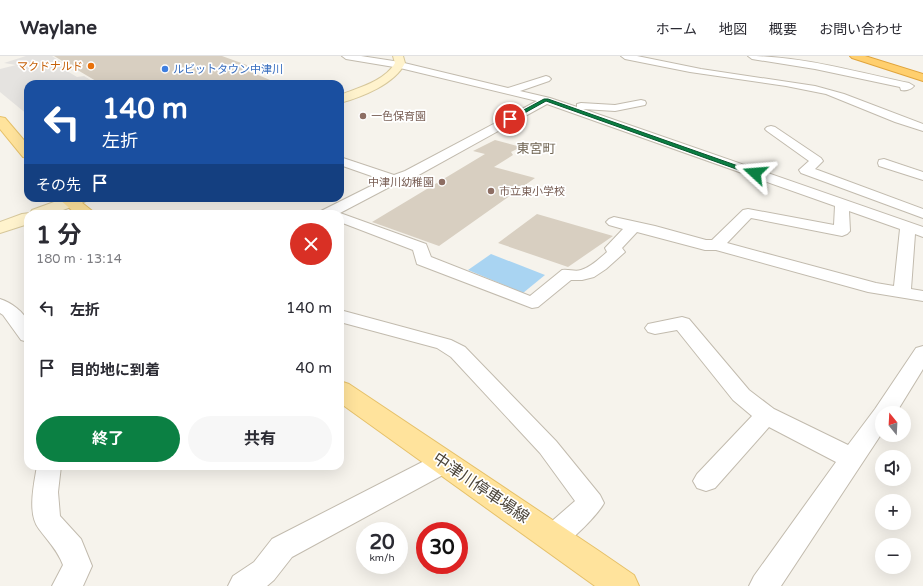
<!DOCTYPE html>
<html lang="ja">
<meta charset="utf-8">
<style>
body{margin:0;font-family:"Varela Round","Noto Sans JP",sans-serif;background:#f7f7f7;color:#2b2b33;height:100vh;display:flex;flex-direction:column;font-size:15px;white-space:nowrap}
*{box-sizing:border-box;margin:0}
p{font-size:13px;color:#7c7c81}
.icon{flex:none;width:22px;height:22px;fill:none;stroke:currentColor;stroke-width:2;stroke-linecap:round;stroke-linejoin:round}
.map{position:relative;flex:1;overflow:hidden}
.drawer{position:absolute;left:24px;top:154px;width:320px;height:260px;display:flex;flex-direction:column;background:#fff;border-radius:12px;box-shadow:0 4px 16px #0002}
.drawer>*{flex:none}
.banner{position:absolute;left:24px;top:24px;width:320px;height:122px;border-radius:12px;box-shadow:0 4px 16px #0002;background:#1a4fa0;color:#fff;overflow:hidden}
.needle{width:26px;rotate:342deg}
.buttons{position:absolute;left:875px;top:350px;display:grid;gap:8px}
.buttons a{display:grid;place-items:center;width:36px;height:36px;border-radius:50%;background:#fff;box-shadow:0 4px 16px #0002;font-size:20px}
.speed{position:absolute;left:356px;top:466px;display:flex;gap:8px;font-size:20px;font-weight:700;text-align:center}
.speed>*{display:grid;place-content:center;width:52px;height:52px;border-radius:50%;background:#fff;box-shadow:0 4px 16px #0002;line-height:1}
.speed small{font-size:10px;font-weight:400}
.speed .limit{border:6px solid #d22;background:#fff;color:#111}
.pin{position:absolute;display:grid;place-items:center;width:34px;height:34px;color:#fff;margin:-17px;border:2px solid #fff;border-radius:50%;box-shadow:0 1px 4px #0007}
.me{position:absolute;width:44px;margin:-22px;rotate:289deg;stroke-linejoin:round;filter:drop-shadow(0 0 3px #0008)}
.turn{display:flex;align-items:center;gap:14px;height:84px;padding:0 12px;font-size:18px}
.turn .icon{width:52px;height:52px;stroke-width:2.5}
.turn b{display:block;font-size:28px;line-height:34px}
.then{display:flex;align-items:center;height:38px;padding:0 12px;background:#0003;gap:8px;font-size:15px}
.round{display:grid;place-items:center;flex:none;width:42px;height:42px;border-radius:21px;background:#f7f7f7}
.head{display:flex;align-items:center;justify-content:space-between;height:68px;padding:0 12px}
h1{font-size:24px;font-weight:700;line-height:30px}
.action{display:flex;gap:8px;margin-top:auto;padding:8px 12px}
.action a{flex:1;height:46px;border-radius:24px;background:#0b8043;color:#fff;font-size:16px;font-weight:700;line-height:46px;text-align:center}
.action a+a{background:#f7f7f7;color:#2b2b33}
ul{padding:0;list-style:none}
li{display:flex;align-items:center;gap:12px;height:60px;padding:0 12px}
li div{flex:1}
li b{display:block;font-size:15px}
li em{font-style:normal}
header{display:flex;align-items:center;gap:24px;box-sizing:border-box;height:56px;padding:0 20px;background:#fff;border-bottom:1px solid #e1e1e2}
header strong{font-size:19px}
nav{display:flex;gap:22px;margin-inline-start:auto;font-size:14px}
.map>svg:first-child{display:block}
.parking{fill:#e5e3e0}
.water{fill:#a9d4f2}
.building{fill:#d8cfc1}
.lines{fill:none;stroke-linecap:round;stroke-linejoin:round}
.street-casing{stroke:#c2bbae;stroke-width:2}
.secondary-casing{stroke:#d6c79b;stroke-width:2}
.primary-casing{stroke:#e6c16a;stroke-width:2}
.highway-casing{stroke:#e0a43c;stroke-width:2}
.street{fill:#fff;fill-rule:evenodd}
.secondary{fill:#fff3cd;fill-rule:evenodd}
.primary{fill:#ffe39c;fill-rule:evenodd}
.highway{fill:#ffcf6e;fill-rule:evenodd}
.route{fill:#0b8043;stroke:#07532c}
.food-dot{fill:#e8710a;stroke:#fff;stroke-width:1.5}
.shop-dot{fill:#3f7fe0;stroke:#fff;stroke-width:1.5}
.education-dot{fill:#8d6e63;stroke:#fff;stroke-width:1.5}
.labels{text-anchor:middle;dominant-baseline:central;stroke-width:3.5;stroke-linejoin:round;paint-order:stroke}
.far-food-label{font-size:11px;fill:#c56008;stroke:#fff;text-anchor:end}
.far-shop-label{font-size:11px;fill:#366cbe;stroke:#fff;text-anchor:start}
.far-education-label{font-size:11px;fill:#785e54;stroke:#fff;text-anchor:start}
.far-quarter-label{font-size:13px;fill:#6e6250;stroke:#fff}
.near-street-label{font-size:16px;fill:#4b4439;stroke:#fff}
</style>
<header>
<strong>Waylane</strong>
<nav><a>ホーム</a><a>地図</a><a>概要</a><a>お問い合わせ</a></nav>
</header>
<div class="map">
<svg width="923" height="530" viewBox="0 0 923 530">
<rect width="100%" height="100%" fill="#f6f3ec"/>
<path class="parking" d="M26 0H52L73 14 67 15 77 21 84 20 97 28H28V59L0 36V13L16 9 4 7Z"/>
<path class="water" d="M491 198 545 219 523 237 468 214Z"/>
<path class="building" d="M54 0H222L255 12 246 14 277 27 195 28 192 26 184 28H106L99 24 96 25Z
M495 84 521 91 511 96 513 99 494 111 535 122 439 190 372 166 485 98 473 95Z
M537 158 613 180 568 211 498 187Z"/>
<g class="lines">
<defs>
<path id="street" d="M342 0H361L400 6 508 32 546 20 549 21 551 23 549 25 520 35 550 42 577 51V48L581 47 615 49 641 44 645 45 646 47 645 49 615 55 583 53 923 171V181L915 178 911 233 923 235V245L868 236 716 194H705L637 176 622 192 625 196 606 213 594 221 582 224H571L538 251 532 252 417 208 413 194 340 166V158H319L321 155 383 124 340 109V101L394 119 405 115 537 45 400 12 346 3ZM547 48 835 150 834 169 748 153 743 154 712 184H706L655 170 614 161 609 163 606 166 609 169 623 173 605 192 607 196C600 202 591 211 581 214 575 216 569 213 562 214L530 240 431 201 426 188 340 157 399 126 415 121ZM849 155 900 173 894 230 876 227 727 187 751 162 842 180 847 178 850 175Z
M621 0H637L701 13 815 30 844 38 923 68V75L895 66 826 38 786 30 690 16 625 3Z
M748 0C802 0 856 16 909 27L914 30C911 34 905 35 901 34L900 31 815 13 752 3Z
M771 70 775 71 821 102 823 105 815 113 923 153V162L801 117 799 114 809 105 767 75 765 73 767 71Z
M884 103 923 116V124L879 110 878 107 879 104Z
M0 243C10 246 25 256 28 267 29 272 28 280 28 286L21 284 3 259 0 257Z
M340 254 451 284 465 291 556 385 600 439 604 447C599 457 565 494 553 493 551 493 547 490 544 490L540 481 544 472 575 445 540 397 451 301 437 292 340 266Z
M682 261 689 263 749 334 774 353 848 389 875 353 916 292 923 290V313L896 357H882V377L781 530H749L754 520 836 406 769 371 715 432 706 435 697 432 693 425 697 418 752 360 733 344 677 274 655 278 648 276 645 272 648 268Z
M443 397 452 400 455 407 452 414 292 501 274 524 267 530H228L233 520 254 506 272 483 434 400Z
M37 410H61L58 436 60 460 81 483 92 510 83 530H52L63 509C58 495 48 485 39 473 27 458 34 428 37 410Z"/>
<path id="secondary" d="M393 0H403L405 7C395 28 362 41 340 47V39C358 32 385 25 395 7Z
M65 142H88L86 145 53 158H28V168L0 177V166L22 158 30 157 32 154Z"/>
<path id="primary" d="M0 61 5 62 28 89V102L23 101 0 73Z
M58 142H76L96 158H76Z
M340 325 349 328 599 495 634 519 639 530H595L340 347Z"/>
<path id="highway" d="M850 0H865L923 18V25L852 2Z"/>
</defs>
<use href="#street" class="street-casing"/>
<use href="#secondary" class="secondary-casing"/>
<use href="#primary" class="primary-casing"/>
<use href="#highway" class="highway-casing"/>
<use href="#street" class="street"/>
<use href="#secondary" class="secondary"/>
<use href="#primary" class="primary"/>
<use href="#highway" class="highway"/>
</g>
<path class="route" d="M544 43H548L758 117 753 119 546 45 512 64 507 63Z"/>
<circle class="food-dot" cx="91" cy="10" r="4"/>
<circle class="shop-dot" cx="165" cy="13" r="4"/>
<g class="education-dot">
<circle cx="363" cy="60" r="4"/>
<circle cx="442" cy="126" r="4"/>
<circle cx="491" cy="135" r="4"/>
</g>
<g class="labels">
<g class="far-food-label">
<text x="83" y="10">マクドナルド</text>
</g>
<g class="far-shop-label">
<text x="173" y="13">ルビットタウン中津川</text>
</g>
<g class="far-education-label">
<text x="371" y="60">一色保育園</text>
<text x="434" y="126" text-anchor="end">中津川幼稚園</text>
<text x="499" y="135">市立東小学校</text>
</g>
<g class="far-quarter-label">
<text x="536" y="93">東宮町</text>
</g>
<g class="near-street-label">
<text transform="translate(481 432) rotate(34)">中津川停車場線</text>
</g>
</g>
</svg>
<div class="buttons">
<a><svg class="needle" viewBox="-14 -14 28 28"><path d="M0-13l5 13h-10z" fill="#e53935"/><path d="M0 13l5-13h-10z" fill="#7c7c81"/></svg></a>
<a><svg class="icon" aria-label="sound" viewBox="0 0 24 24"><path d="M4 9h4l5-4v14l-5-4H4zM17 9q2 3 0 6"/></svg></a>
<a>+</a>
<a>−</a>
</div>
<div class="speed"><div>20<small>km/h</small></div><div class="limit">30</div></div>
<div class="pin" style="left:510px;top:63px;background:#d93025"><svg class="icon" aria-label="arrive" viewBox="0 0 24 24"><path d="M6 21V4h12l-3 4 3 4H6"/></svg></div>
<svg class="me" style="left:755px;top:117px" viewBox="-20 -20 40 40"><path d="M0-17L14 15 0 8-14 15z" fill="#0b8043" stroke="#fff" stroke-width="4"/></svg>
<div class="banner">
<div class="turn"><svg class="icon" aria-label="left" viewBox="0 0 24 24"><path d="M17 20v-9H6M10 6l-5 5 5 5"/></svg><div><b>140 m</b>左折</div></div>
<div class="then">その先<svg class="icon" aria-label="arrive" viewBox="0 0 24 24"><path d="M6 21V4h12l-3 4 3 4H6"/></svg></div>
</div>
<section class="drawer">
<div class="head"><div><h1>1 分</h1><p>180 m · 13:14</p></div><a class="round" style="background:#d93025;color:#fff"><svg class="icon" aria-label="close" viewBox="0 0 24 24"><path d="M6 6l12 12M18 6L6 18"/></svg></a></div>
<ul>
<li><svg class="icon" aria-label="left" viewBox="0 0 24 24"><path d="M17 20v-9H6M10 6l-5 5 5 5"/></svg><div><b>左折</b></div><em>140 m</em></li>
<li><svg class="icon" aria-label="arrive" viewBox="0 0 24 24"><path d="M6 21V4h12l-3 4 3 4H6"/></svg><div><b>目的地に到着</b></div><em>40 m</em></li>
</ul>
<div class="action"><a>終了</a><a>共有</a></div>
</section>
</div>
